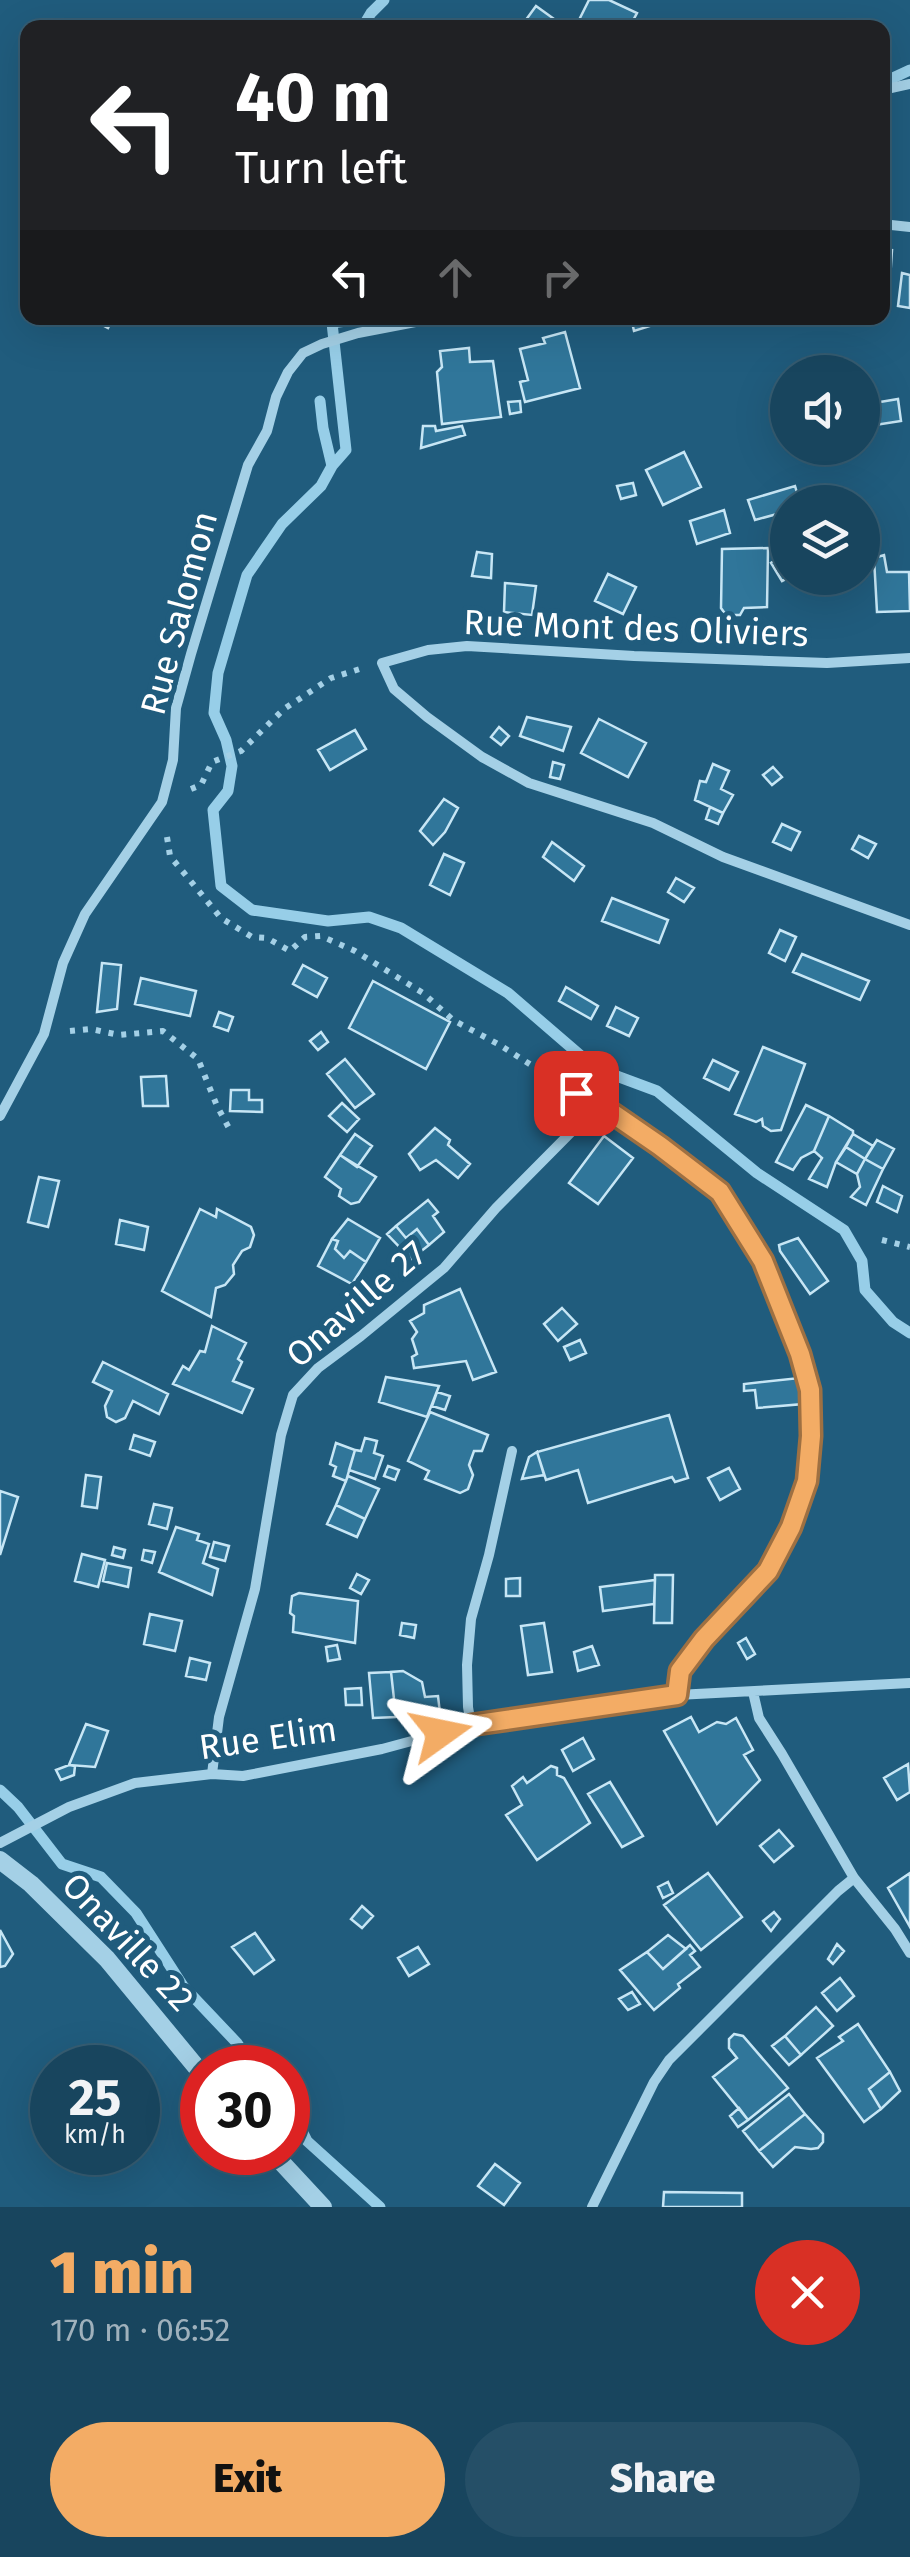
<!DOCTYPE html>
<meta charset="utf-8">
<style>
body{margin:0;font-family:"Fira Sans",sans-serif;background:#254f67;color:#f1f3f6;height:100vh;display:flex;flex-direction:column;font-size:38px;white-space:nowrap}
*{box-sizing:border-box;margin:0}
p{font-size:32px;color:#9fb1bc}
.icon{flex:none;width:55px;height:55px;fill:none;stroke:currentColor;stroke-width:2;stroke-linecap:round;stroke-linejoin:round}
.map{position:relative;height:2207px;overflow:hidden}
.details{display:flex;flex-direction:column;background:#18455e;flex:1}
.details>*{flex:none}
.guide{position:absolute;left:20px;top:20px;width:870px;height:305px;border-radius:20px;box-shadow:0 10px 40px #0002,0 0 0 2px #365d73;background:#202124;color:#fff;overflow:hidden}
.fabs{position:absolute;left:770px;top:355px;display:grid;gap:20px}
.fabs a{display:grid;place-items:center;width:110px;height:110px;border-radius:50%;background:#18455e;box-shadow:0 10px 40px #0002,0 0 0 2px #365d73;font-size:50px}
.speed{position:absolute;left:30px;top:2045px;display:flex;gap:20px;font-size:50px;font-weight:700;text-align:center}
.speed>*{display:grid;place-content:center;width:130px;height:130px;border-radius:50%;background:#18455e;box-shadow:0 10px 40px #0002,0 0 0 2px #365d73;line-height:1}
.speed small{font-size:25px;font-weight:400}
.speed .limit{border:15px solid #d22;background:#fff;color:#111}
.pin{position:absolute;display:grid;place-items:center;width:85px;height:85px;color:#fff;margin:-42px;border-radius:20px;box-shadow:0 5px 15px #0006}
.me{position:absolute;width:110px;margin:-55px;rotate:78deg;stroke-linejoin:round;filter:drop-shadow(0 0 8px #0008)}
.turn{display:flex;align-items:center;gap:35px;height:210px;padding:0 50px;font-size:45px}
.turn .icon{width:130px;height:130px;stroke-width:2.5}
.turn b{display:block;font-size:70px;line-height:85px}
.lanes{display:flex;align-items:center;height:95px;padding:0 50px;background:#0003;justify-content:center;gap:50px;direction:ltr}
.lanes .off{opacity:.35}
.round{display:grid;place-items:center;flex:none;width:105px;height:105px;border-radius:52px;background:#254f67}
.head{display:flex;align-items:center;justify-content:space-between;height:170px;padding:0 50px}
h1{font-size:60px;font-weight:800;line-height:75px;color:#f3ac65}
.button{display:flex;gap:20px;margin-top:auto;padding:20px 50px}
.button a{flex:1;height:115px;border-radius:60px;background:#f3ac65;color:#111;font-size:40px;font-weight:800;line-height:115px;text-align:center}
.button a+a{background:#254f67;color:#f1f3f6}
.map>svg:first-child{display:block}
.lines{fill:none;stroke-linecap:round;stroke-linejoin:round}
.stream{stroke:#97cee8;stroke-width:11}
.building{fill:#30769a;stroke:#c7e6f5;stroke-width:2.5}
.path{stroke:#a4d0e6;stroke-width:6;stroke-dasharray:5 8;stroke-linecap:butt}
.minor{stroke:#a4d0e6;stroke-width:10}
.tertiary{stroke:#a4d0e6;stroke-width:18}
.route-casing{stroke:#9e7042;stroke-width:25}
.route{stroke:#f3ac65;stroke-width:18}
.labels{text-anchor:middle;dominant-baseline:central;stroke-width:10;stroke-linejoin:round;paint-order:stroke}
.street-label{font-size:35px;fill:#fff;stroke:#205c7d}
</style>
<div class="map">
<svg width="910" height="2207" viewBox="0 0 910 2207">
<rect width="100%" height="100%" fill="#205c7d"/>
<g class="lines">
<path class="stream" d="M362 28 371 13 384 0
M882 83 910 70
M320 401 323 428 332 466 321 486 282 524 247 575 218 673 214 713 226 740 232 766 228 791 213 810 221 886 252 910 328 921 369 917 401 928 508 993 595 1068 657 1091 757 1173 844 1230 862 1261 865 1290 893 1322 910 1333
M332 466 346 450 332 323 367 318
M0 1790 18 1807 62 1864 101 1877 136 1913 183 1986 237 2043 254 2068
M288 2103 307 2141 380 2207"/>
</g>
<path class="building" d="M589 0H609L637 13 629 28H575Z
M536 6 561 24 558 28H520Z
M882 249 892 250 888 310H882Z
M902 273 910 275V308L898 306Z
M89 318H113L108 328Z
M631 318H662L663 322 634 331Z
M565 332 580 388 525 402 520 382 528 380 520 349 545 343 543 338Z
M469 348 470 362 493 361 501 417 442 424 437 372 442 367 440 351Z
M898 399 901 421 862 427V405Z
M520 401 521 412 510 414 508 402Z
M423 426H435L436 431 462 426 465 435 421 448Z
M684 452 701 487 663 505 646 470Z
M633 483 636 495 621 499 617 486Z
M795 486 798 496 789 500 788 511 755 520 748 500Z
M724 510 730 533 697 544 690 521Z
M768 548 767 607 744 608 740 615H726L721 608 722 549Z
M477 552 492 554 491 578 472 576Z
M788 552V578L782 581 771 563Z
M884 555 887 572H909L910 611 877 612 874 558Z
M608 574 636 587 623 614 595 601Z
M505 583 536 586 532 615 504 612Z
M527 717 571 727 563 751 520 736Z
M599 719 646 743 628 777 581 753Z
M499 727 509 736 501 745 491 737Z
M355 730 366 749 330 770 318 750Z
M553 762 564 765 560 779 550 777Z
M713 764 729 771 721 789 733 795 723 813 695 800 700 781 706 782Z
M773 767 782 777 772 785 763 775Z
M444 799 458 808 445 832 433 845 420 831Z
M710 807 723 813 718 824 706 819Z
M782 824 800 832 791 850 773 842Z
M859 836 876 844 868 858 852 849Z
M552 842 584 866 574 881 543 857Z
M444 854 464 863 450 895 430 885Z
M676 878 694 888 684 902 668 892Z
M612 898 668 920 659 943 602 921Z
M780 930 796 937 785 961 769 953Z
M802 954 869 981 860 1000 793 972Z
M102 963 121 965 117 1009 97 1012Z
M303 965 327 978 317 997 293 984Z
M141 978 196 991 190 1016 135 1004Z
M373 981 450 1022 426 1069 349 1028Z
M566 987 598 1006 591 1019 559 1001Z
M616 1007 638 1018 629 1036 607 1026Z
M219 1012 233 1017 228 1031 214 1026Z
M321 1032 328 1042 318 1050 310 1041Z
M763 1047 805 1064 781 1130 771 1131 763 1126 762 1119 756 1122 735 1114Z
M345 1059 374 1094 355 1108 327 1074Z
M713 1060 738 1072 729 1090 704 1078Z
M166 1076 168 1106H143L141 1077Z
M231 1090H249V1100H262V1112L230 1111Z
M342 1103 359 1119 347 1132 329 1116Z
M806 1105 829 1116 814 1151 801 1158 793 1170 776 1162Z
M829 1116 853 1131V1134L836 1162 827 1187 809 1179 822 1158 814 1151Z
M435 1128 450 1140 448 1145 470 1164 458 1178 436 1160 420 1170 409 1154Z
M355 1134 372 1146 357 1167 340 1155Z
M853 1134 873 1146 865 1159 846 1147Z
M604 1136 633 1158 598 1204 569 1183Z
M877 1140 894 1149 883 1169 865 1159Z
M846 1147 865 1159 857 1174 836 1162Z
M340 1155 376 1177 359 1202 351 1204 339 1196 341 1189 325 1177Z
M865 1159 883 1169 866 1205 851 1197 860 1187 857 1174Z
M39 1177 59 1181 48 1227 28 1222Z
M883 1186 902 1196 897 1212 877 1202Z
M428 1200 438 1212 433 1216 444 1232 429 1245 417 1229 406 1238 396 1226Z
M200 1209 216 1217 217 1209 251 1227 254 1235 250 1247 242 1251 233 1265 234 1274 225 1285 216 1288 211 1317 162 1291Z
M348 1219 380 1238 366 1262 350 1251 344 1258 335 1249 338 1241 332 1239Z
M120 1220 148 1227 144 1250 116 1244Z
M396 1226 406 1238 417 1229 429 1245 411 1259 387 1234Z
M798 1238 828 1281 810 1294 780 1251 779 1245Z
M332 1239 338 1241 335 1249 344 1258 350 1251 366 1262 352 1284 318 1266Z
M460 1289 496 1372 473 1380 466 1361 414 1368 412 1357 417 1354 412 1339 417 1332 410 1321 424 1313V1305Z
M562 1308 577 1324 558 1341 544 1324Z
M212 1326 246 1343 238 1359 242 1362 233 1381 253 1389 242 1413 173 1384 183 1366 189 1370 200 1351 205 1352Z
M580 1340 586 1353 570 1360 564 1347Z
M103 1362 168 1394 159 1414 133 1401 125 1418 116 1422 107 1417 105 1406 112 1391 93 1382Z
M386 1377 439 1386 427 1417 379 1402Z
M799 1378 803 1404 757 1408 755 1390 744 1391V1384Z
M437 1392 450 1396 445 1410 432 1406Z
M430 1412 488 1435 482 1451H474L469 1465 473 1475 468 1489 460 1493 425 1479 429 1471 408 1461Z
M669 1415 688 1478 675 1482 672 1477 588 1503 578 1470 546 1480 537 1452Z
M134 1435 155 1442 150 1456 130 1449Z
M365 1438 377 1441 374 1453 383 1456 375 1479 349 1470 355 1450 361 1451Z
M336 1443 355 1450 346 1481 333 1476 336 1467 330 1464Z
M537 1452 544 1475 522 1479 529 1457Z
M388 1466 399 1470 395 1480 384 1476Z
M729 1468 740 1489 720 1500 708 1478Z
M86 1475 101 1477 97 1508 82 1506Z
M348 1476 379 1489 365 1519 336 1505Z
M0 1491 18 1497 0 1555Z
M154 1504 172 1508 167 1529 149 1524Z
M336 1505 365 1519 357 1537 327 1524Z
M176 1527 199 1534 197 1540 209 1544 203 1563 218 1569 212 1595 159 1572Z
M214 1542 229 1546 225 1561 210 1557Z
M114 1547 125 1550 123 1558 112 1555Z
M144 1550 155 1552 152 1563 142 1560Z
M82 1554 105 1560 98 1587 75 1581Z
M107 1563 131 1568 128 1587 103 1581Z
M357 1574 369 1580 361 1594 350 1588Z
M655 1575H673L672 1623H654Z
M520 1578V1596H506V1579Z
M655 1580 654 1604 603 1611 600 1587Z
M299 1593 358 1601 355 1643 293 1632 294 1616 290 1613 292 1596Z
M150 1614 182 1621 175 1651 144 1644Z
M402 1623 416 1625 414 1638 400 1635Z
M544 1623 552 1672 528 1675 521 1626Z
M746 1638 755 1654 747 1659 738 1643Z
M337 1645 340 1659 328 1661 326 1647Z
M592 1646 599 1665 578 1671 574 1652Z
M190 1658 210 1663 206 1680 186 1676Z
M403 1671 422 1682 425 1697 438 1696 440 1713 396 1717 391 1672Z
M391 1672 396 1717 373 1718 369 1673Z
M361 1688 362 1705H346L345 1689Z
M691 1717 699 1732 717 1722 726 1724 736 1718 753 1750 744 1755 760 1780 717 1824 664 1731Z
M86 1724 108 1731 95 1767 69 1765Z
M583 1738 594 1759 573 1771 562 1750Z
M908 1764 910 1792 897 1800 884 1778Z
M69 1765 75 1766 74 1775 61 1780 56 1770Z
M551 1766 557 1768V1775L564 1778 590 1823 537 1860 506 1815 522 1805 512 1786 523 1777 527 1783Z
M610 1782 643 1836 622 1847 588 1794Z
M779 1830 793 1846 774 1862 760 1846Z
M708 1873 742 1917 701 1950 664 1905Z
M910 1873V1927L888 1888Z
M668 1882 673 1893 663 1898 658 1887Z
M362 1906 373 1916 362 1928 351 1919Z
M774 1912 780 1919 771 1931 763 1921Z
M0 1930 13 1954 5 1966 0 1967Z
M255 1933 274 1960 254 1974 232 1947Z
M668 1935 686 1949 663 1969 647 1952Z
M837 1944 844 1951 833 1964 828 1959Z
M690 1945 695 1951 690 1955 700 1967 678 1984 680 1988 654 2010 620 1970 647 1952 663 1969Z
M418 1947 429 1964 409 1976 398 1958Z
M840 1978 854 1996 837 2011 822 1993Z
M632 1992 640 2004 628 2010 619 1999Z
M816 2007 833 2026 801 2055 785 2036Z
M858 2024 890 2072 869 2089 881 2109 864 2122 817 2058 843 2041 839 2037Z
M734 2034 743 2036 788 2088 748 2120 713 2077 737 2058 729 2048V2039Z
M785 2036 801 2055 789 2065 772 2046Z
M890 2072 900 2091 881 2109 869 2089Z
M789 2094 805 2114 759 2151 743 2131Z
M739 2108 748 2120 738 2127 730 2116Z
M805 2114 823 2134V2142L818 2148 811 2149 795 2147 773 2167 759 2151Z
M67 2152H109L111 2169 75 2172Z
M495 2164 520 2183 504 2205 478 2186Z
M664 2192 742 2193V2207H663Z"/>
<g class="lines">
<path class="path" d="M191 789 201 785 212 762 241 751 284 709 331 678 363 668
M167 837 170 856 221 918 252 937 267 938 290 951 305 937 321 936 355 951 423 993 453 1020 498 1044 558 1082
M70 1031 91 1029 119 1035 163 1031 198 1059 217 1106 230 1130
M882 1240 910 1247"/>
<path class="minor" d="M882 90 910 84
M882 224 910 227
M910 658 827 663 634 656 467 646 428 650 382 663 394 689 427 717 482 757 529 783 653 823 723 857 910 925
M576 1093 599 1104 661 1146 720 1193 763 1261 801 1354 810 1390 811 1436 807 1481 791 1527 768 1571 704 1639 679 1671 677 1695
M0 1116 44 1034 63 963 85 914 162 802 173 760 176 708 191 654 248 465 267 431 276 397 288 372 303 353 322 344 358 333 436 318
M753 1692 759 1718 782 1754 854 1878 895 1929 910 1953
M471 1725 468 1707 467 1665 471 1619 489 1555 512 1451
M212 1774 219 1717 255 1589 281 1435 293 1395 318 1368 361 1336 444 1268 496 1208 599 1104
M0 1843 69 1807 135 1783 212 1774 243 1776 382 1749 471 1725 677 1695 910 1683
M592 2207 654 2082 669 2060 838 1891 854 1878"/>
<path class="tertiary" d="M0 1860 31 1884 107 1959 202 2074
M272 2152 323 2207"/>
</g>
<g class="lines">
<defs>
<path id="route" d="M441 1733 471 1725 677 1695 680 1671 704 1639 768 1571 791 1527 807 1481 811 1436 810 1390 800 1354 763 1261 720 1192 660 1146 599 1104 576 1093"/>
</defs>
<use href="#route" class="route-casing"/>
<use href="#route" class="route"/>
</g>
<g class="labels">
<g class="street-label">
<text transform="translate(179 613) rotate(-75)">Rue Salomon</text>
<text transform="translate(636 628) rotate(2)">Rue Mont des Oliviers</text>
<text transform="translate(356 1304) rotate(-41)">Onaville 27</text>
<text transform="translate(268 1738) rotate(-8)">Rue Elim</text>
<text transform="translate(128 1942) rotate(47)">Onaville 22</text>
</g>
</g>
</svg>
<div class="fabs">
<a><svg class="icon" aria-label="sound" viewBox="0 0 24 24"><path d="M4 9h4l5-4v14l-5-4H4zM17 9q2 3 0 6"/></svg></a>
<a><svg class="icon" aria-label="layers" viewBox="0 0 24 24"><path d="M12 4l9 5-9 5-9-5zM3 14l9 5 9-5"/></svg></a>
</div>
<div class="speed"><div>25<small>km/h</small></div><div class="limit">30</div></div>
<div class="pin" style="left:576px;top:1093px;background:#d93025"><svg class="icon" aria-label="arrive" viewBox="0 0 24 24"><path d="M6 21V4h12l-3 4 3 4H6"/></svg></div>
<svg class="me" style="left:441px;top:1733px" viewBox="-20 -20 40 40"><path d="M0-17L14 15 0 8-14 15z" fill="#f3ac65" stroke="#fff" stroke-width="4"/></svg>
<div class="guide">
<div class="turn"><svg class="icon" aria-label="left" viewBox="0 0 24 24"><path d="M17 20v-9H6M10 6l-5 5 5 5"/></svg><div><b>40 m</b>Turn left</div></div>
<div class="lanes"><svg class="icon" aria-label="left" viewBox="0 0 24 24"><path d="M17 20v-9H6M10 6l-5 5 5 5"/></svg><svg class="icon off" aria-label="ahead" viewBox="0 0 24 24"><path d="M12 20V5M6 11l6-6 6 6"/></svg><svg class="icon off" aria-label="right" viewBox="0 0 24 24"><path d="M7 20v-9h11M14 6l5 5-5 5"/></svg></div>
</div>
</div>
<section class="details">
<div class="head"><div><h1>1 min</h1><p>170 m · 06:52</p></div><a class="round" style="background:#d93025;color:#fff"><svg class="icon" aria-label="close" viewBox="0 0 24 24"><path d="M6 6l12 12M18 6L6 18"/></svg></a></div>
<div class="button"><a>Exit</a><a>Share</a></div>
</section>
